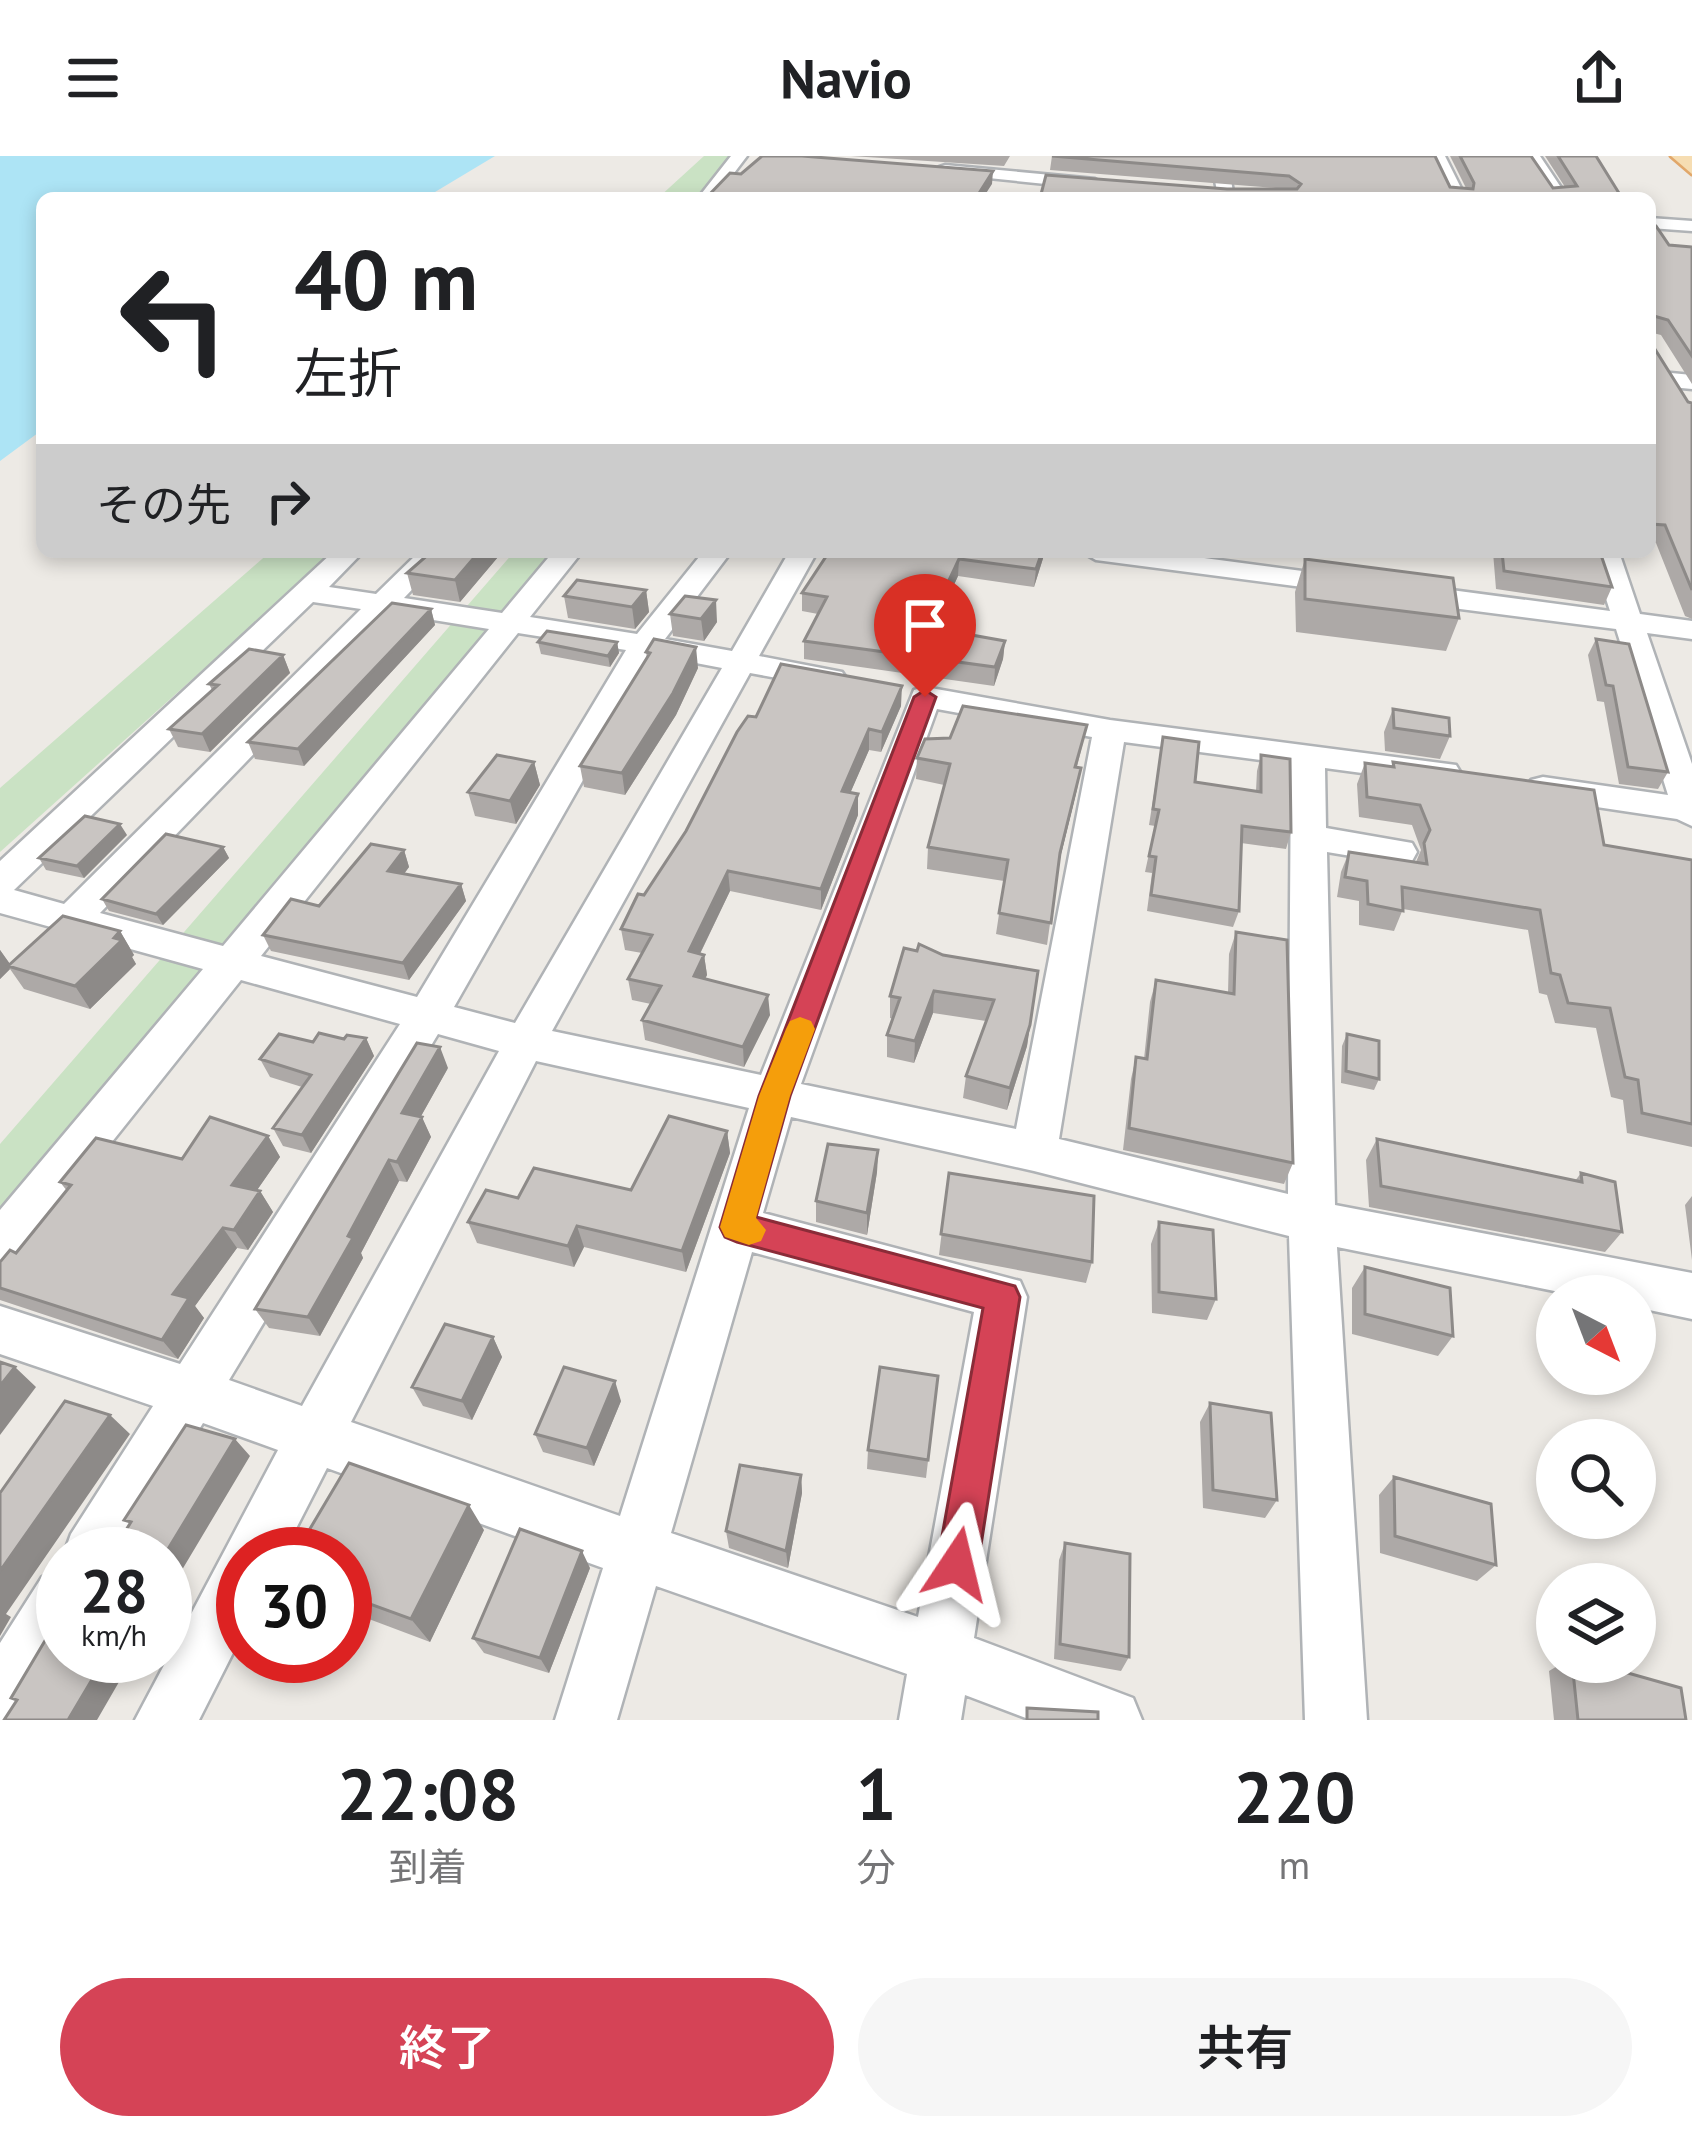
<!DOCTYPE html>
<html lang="ja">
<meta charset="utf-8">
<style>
body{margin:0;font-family:"PT Sans","Noto Sans JP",sans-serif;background:#f6f6f6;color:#202124;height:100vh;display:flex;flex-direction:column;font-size:45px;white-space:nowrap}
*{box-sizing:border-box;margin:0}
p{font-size:39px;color:#757577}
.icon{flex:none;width:66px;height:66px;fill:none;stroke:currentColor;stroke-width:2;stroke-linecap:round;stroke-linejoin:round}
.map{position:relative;height:1564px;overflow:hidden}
.drawer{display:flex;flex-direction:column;background:#fff;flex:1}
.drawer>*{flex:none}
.banner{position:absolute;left:36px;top:36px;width:1620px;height:366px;border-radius:18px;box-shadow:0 6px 18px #0003;background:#fff;color:#202124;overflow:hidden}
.needle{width:78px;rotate:138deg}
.controls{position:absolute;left:1536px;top:1119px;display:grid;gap:24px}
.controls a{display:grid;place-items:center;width:120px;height:120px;border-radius:50%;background:#fff;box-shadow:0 6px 18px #0003;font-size:60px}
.speed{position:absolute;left:36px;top:1371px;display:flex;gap:24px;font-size:60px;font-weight:700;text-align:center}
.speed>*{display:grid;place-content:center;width:156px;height:156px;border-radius:50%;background:#fff;box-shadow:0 6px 18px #0003;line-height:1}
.speed small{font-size:30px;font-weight:400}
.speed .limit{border:18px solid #d22;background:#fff;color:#111}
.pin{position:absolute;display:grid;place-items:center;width:102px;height:102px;color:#fff;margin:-123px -51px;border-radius:50% 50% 50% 0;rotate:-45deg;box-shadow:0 0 12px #0007}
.pin .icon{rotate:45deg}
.me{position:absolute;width:132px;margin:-66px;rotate:10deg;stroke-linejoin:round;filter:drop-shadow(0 0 9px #0008)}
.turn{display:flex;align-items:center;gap:42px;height:252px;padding:0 60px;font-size:54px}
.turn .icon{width:156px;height:156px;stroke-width:2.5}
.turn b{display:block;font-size:84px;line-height:102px}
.then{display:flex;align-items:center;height:114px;padding:0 60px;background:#0003;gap:24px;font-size:45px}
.eta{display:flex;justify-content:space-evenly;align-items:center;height:204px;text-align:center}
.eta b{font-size:72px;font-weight:600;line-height:84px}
.cta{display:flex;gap:24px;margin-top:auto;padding:24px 60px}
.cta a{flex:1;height:138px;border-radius:72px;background:#d54356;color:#fff;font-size:48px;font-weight:600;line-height:138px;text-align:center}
.cta a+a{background:#f6f6f6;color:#202124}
header{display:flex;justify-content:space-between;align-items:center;height:156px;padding:0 60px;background:#fff;font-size:54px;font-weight:600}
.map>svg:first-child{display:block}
.green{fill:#cae2c4}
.water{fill:#ade4f5}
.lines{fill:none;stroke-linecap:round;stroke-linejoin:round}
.minor-casing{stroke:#b0b3b6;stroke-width:5}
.major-casing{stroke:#e1a76a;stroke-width:5}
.minor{fill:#fff;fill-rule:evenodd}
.major{fill:#f6ddb2;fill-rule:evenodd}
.wall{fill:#ada9a7}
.shaded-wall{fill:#8d8a88}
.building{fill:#c9c5c2;stroke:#8d8a88;stroke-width:3}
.route{fill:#d54356;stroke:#8a2c38;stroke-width:3}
.slow{fill:#f59e0b}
</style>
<header><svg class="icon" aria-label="menu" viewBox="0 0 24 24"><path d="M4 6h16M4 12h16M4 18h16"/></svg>Navio<svg class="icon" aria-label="share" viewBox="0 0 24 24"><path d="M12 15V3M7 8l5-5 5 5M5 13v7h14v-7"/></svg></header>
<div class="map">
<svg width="1692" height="1564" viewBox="0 0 1692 1564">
<rect width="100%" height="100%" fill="#edeae5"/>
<path class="green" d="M704 0H739L703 42H658Z
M270 396H334L0 696V632Z
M514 396H568L0 1091V988Z"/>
<path class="water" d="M0 0H495L425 42H42V274L0 305Z"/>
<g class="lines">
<defs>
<path id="minor" d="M731 0H747L715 42H698Z
M1211 0H1227L1234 42H1218Z
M1429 0H1445L1466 42H1450Z
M1524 0H1540L1568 42H1552Z
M945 9 1095 23 1103 28 1095 33 939 17V11Z
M1650 62 1692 65V75L1650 72Z
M1650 215 1692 219V233L1650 229Z
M333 396H363L329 431 376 438 419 396H448L404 442 502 457 553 396H582L530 461 637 478 703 396H731L665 483 732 495 789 396H817L759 500 842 516 847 523 831 532 750 517 552 875 761 919 914 534 925 531 1110 564 1456 609 1461 617 1456 625 1444 628 1325 612 1326 672 1412 687 1417 696 1412 705 1399 708 1327 696 1335 1049 1692 1117V1163L1635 1151V1140H1579L1337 1091 1367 1564H1305L1289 1080 1034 1015 791 961 763 1057 1020 1125 1027 1141 974 1482 1133 1542 1142 1564H1031L965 1539 961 1564H899L907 1518 656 1430 617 1564H555L603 1412 327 1312 283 1398H243V1477L199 1564H135L278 1294 203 1267 124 1398 63 1400 71 1378 153 1250 0 1198V1150L180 1208 400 868 241 824 17 1105 0 1112V1054L203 813 0 757V705ZM313 446 361 453 64 748 14 734ZM390 457 489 473 223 790 100 757ZM518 477 626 494 417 841 261 800ZM654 499 722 512 515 867 454 851ZM937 553 1092 581 1016 973 801 928ZM1124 586 1291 608 1288 1038 1059 983ZM438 878 499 895 302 1250 229 1224ZM536 905 749 952 620 1360 351 1266ZM752 1096 974 1156 918 1461 671 1377Z
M1082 396H1159L1348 421 1362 429 1348 437 1096 404Z
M1591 396H1619L1640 458 1692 465V483L1647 477 1692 608V670L1677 663 1543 643 1531 640 1526 632 1531 624 1543 621 1668 639 1616 473 1406 446 1392 437 1406 428 1610 455Z
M63 1412V1497L23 1564H0V1487L42 1421Z"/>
<path id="major" d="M1671 0H1692V18Z"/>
</defs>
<use href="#minor" class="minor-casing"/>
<use href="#major" class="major-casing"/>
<use href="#minor" class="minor"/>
<use href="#major" class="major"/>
</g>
<path class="wall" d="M851 0H1010L1004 10Z
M1052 0 1466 32 1450 0H1531L1553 32 1565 31 1545 0H1596L1622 42 1227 33H1288L1050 14Z
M1650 70 1669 89 1692 91V228L1661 179 1653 177V190L1688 246 1692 247V463L1685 460 1656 387 1650 386Z
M431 396H497L498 401 460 446 413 439 407 417Z
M829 396H1045L1034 431 958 420 934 472 1005 485 1003 503 994 530 804 503V485L818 458 802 455V437Z
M1493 396H1600L1612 431 1604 449 1496 433Z
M1305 403 1459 462 1446 495 1296 476 1295 436Z
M646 434 649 456 635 473 568 462 564 440Z
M431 453 435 469 304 610 255 603 248 586Z
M670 458 717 466 704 485 673 480Z
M1596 483 1668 616 1658 633 1619 628 1604 546 1597 545 1588 499Z
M538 486H617L619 497 610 511 541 498Z
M646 496 698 512 676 559 625 639 584 631 580 610 647 502Z
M283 499 290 517 210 596 178 591 169 573 212 534 209 528Z
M901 550 881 596 869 594 850 637 858 659 821 754 730 735 700 798 704 799 707 819 705 823 770 859 744 911 645 884 642 864 651 848 632 844 628 823 642 797 625 794 621 773 686 675 756 561Z
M1393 553 1450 580 1440 603 1385 595 1384 576Z
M1087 569 1077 611V633L1058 711 1047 789 996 778 1004 725 927 713 928 691 944 629 916 623 917 602 950 582Z
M1163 581 1195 626 1256 635 1257 615 1261 599 1291 676 1286 693 1241 687 1239 755 1233 771 1147 755 1152 717 1145 716 1155 670 1149 669Z
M534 606 540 629 516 668 475 660 468 636Z
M1393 606 1604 689 1692 704V991L1627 977 1623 944 1611 941 1596 872 1555 867 1547 839 1539 837 1528 774 1403 753 1394 775 1359 769V745L1337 741 1341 716 1349 696 1416 706 1421 694 1412 669 1359 661 1357 628 1365 607 1391 611Z
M127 679 84 722 46 714 39 702Z
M223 691 229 702 163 769 109 755 102 743Z
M404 694 409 711 404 718 461 728 466 745 409 824 271 795 263 779 319 750Z
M120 775 134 799 132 801 136 808 90 853 24 833 10 813 0 823V794L10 808Z
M1236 776 1293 1007 1284 1028 1123 994 1131 923 1136 901 1144 903 1150 846 1156 824 1228 837 1229 798Z
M943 799 1038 815 1027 890 1007 954 963 942 966 920 986 865 933 857 914 907 887 901V879L893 863 890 862V840Z
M1347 878 1379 923 1374 934 1341 927 1342 890Z
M366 882 374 900 311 997 283 990 273 972 302 931 270 921 260 903 313 886Z
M448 912 421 960 431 981 407 1026 399 1025 361 1097 363 1102 320 1180 269 1172 255 1153Z
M727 975 730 997 686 1116 584 1091 574 1111 477 1087 468 1066 518 1042 631 1034Z
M268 980 280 1001 257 1034 260 1035 273 1056 248 1094 237 1092 195 1150 204 1162 178 1203 0 1144V1106L16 1097 67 1035 60 1026 182 1003Z
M1377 983 1575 1025 1581 1017 1622 1076 1605 1096 1369 1051 1366 1004Z
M878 994 877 1016 867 1079 816 1066V1045Z
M949 1017 1092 1106 1086 1127 939 1099Z
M1692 1040V1104L1685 1049Z
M1159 1066 1216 1143 1207 1164 1152 1157 1151 1088Z
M1365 1111 1453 1180 1438 1200 1352 1178V1132Z
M493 1181 502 1201 472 1264 423 1250 412 1231Z
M938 1220 926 1322 867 1313 868 1294Z
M621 1245 594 1310 543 1296 535 1278Z
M1210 1247 1277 1344 1265 1362 1203 1352 1200 1266Z
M801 1319 802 1337 788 1412 729 1392 726 1375Z
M1394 1321 1496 1409 1477 1425 1380 1397 1379 1339Z
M484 1374 430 1486 345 1454V1398Z
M1065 1387 1129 1501 1121 1515 1054 1503 1059 1404Z
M590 1412 549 1517 484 1497 473 1482Z
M1564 1506H1589L1686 1564H1554L1549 1515Z"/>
<path class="shaded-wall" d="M993 15 992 28 983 42H976Z
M479 396H497L498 401 460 446 455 424Z
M1042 396H1045L1034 431 1036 413Z
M959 403 958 420 926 489 927 471Z
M646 434 649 456 635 473 632 451Z
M716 444 717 466 704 485 701 463Z
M431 453 435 469 304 610 298 593Z
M1005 485 1003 503 994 530 995 511Z
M617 486 619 497 610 511 608 500Z
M696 491 698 512 676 559 625 639 622 617Z
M283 499 290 517 210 596 202 578Z
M902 530 901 550 881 596 882 576Z
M869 573V594L842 656V635Z
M534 606 540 629 516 668 510 645Z
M1081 612 1077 633 1056 718 1060 697Z
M858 638V659L821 754V733Z
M120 668 127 679 84 722 77 710Z
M223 691 229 702 163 769 156 758Z
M404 694 409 711 394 731 388 715Z
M728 715 730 735 691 816 689 795Z
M461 728 466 745 409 824 403 807Z
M120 775 134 799 132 801 136 808 90 853 75 830Z
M0 794 12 811 8 810 10 813 0 823Z
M704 799 707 819 696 840 694 820Z
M934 835 933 857 914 907 915 885Z
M768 839 770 859 744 911 743 891Z
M1030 869 1027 890 1007 954 1010 932Z
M366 882 374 900 311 997 302 979Z
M440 891 448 912 411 978 402 957Z
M422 961 431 981 407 1026 397 1006Z
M727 975 730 997 686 1116 682 1095Z
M268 980 280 1001 246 1050 232 1029Z
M878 994 877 1016 867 1079V1057Z
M389 1004 399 1025 361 1097 363 1102 320 1180 308 1161 348 1080Z
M260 1035 273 1056 248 1094 234 1074Z
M577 1070 584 1091 574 1111 568 1090Z
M223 1072 237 1092 195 1150 204 1162 178 1203 162 1184 173 1138Z
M493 1181 502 1201 472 1264 462 1245Z
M15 1211 36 1231 0 1279V1230Z
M615 1225 621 1245 594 1310 587 1292Z
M110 1259 130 1278 6 1458 11 1461 0 1480V1415Z
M235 1283 250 1300 170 1434 176 1439 165 1457V1398Z
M801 1319 802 1337 788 1412 786 1395Z
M469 1349 484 1374 430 1486 411 1463Z
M582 1395 590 1412 549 1517 540 1502Z
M106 1500H134L97 1564H68Z"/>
<path class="building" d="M762 0H802L993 15 976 42H706L730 17 741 18Z
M1052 0H1435L1450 31 1473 33 1474 27 1460 0H1531L1553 32 1577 30 1558 0H1596L1622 42H1040L1046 19 1227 33H1297L1301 28 1289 20Z
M1650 70H1656L1669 89 1692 91V200L1668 164 1654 160 1653 190 1688 246 1692 247V434L1665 369 1650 368Z
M431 396H479L455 424 407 417Z
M829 396H1042L1036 413 959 403 927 471 1005 485 995 511 804 485 827 441 802 437Z
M1502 396H1600L1612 431 1504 415Z
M1305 403 1453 422 1459 462 1305 443Z
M577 424 646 434 632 451 564 440Z
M685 440 716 444 701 463 670 458Z
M392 447 431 453 298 593 248 586Z
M547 475 617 486 608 500 538 486Z
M654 483 696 491 673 537 622 617 580 610 650 497 646 496Z
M1596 483 1629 488 1668 616 1628 611 1613 530 1606 529Z
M249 493 283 499 202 578 169 573 218 529 209 528Z
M781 508 902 530 882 576 869 573 842 635 858 638 821 733 728 715 689 795 704 799 694 820 768 839 743 891 642 864 661 830 628 823 652 779 621 773 638 738 644 739 686 675 737 576 748 560 756 561Z
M963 550 1087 569 1075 611 1081 612 1060 697 1051 767 999 757 1008 704 928 691 950 608 917 602 925 583 950 582Z
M1393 553 1449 562 1450 580 1394 572Z
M1163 581 1199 586 1195 626 1261 636V599L1290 603 1291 676 1242 670 1239 755 1151 739 1156 701 1149 700 1159 654 1153 653Z
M497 599 534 606 510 645 468 636Z
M1393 606 1594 634 1604 689 1692 704V968L1642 957 1638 924 1625 921 1610 852 1568 847 1560 819 1551 817 1540 754 1402 731 1403 755 1368 748 1367 725 1345 721 1349 696 1427 708 1424 687 1430 674 1420 649 1367 641 1365 607 1394 611Z
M85 660 120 668 77 710 39 702Z
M166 678 223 691 156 758 102 743Z
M371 688 404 694 388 715 461 728 403 807 263 779 291 743 319 750Z
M63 760 120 775 114 782 122 784 75 830 8 810Z
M1236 776 1287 784 1293 1007 1129 972 1136 901 1147 903 1156 824 1234 838Z
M919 788 943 799 1038 815 1030 869 1010 932 966 920 994 844 934 835 915 885 887 879 900 842 890 840 904 792 917 795Z
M319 877 344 883 347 879 366 882 302 979 273 972 311 919 260 903 279 878 313 886Z
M1347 878 1379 885V923L1346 915Z
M417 887 440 891 402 957 422 961 397 1006 389 1004 348 1080 353 1082 308 1161 255 1153Z
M669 960 727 975 682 1095 577 1070 568 1090 468 1066 486 1034 518 1042 534 1012 631 1034Z
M210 961 268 980 232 1029 260 1035 234 1074 223 1072 173 1138 189 1142 162 1184 0 1132V1106L10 1094 16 1097 71 1029 60 1026 96 982 182 1003Z
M1377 983 1582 1026 1581 1017 1615 1026 1622 1076 1381 1030Z
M828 988 878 994 867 1057 816 1045Z
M949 1017 1094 1040 1092 1106 941 1078Z
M1159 1066 1213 1074 1216 1143 1159 1136Z
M1365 1111 1450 1132 1453 1180 1365 1158Z
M445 1168 493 1181 462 1245 412 1231Z
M0 1206 15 1211 0 1230Z
M564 1211 615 1225 587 1292 535 1278Z
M880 1211 938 1220 928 1304 868 1294Z
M65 1245 110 1259 0 1415V1337Z
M1210 1247 1271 1257 1277 1344 1213 1334Z
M186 1269 235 1283 165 1398H111L131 1366 124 1364Z
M349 1307 469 1349 411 1463 345 1439V1398H295Z
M740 1309 801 1319 786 1395 726 1375Z
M1394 1321 1491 1348 1496 1409 1395 1380Z
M520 1373 582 1395 540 1502 473 1482Z
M1065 1387 1130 1398 1129 1501 1060 1488Z
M63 1474V1500H106L68 1564H4L17 1544 11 1542 46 1483 56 1486Z
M1572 1506H1589L1681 1532 1686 1564H1578Z
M1027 1552 1098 1556V1564H1027Z"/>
<path class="route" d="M925 534 936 541 790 940 756 1061 1015 1130 1020 1141 978 1408 972 1422 957 1428 943 1422 937 1408 983 1152 737 1086 725 1081 720 1071 759 940 914 541Z"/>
<path class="slow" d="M800 861 811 865 815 873 790 940 756 1062 766 1074 761 1085 749 1089 725 1081 720 1071 759 940 786 873 790 865Z"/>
</svg>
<div class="controls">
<a><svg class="needle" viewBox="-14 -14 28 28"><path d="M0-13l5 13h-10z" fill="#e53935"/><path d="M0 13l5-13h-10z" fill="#757577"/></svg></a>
<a><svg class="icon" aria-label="search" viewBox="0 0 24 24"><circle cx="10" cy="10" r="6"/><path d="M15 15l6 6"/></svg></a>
<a><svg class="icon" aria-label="layers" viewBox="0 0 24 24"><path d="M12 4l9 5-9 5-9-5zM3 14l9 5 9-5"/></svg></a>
</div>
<div class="speed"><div>28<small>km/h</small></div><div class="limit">30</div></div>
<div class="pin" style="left:925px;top:541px;background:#d93025"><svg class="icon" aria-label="arrive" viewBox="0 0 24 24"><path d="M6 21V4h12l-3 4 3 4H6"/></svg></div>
<svg class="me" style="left:957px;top:1408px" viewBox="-20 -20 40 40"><path d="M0-17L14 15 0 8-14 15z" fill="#d54356" stroke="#fff" stroke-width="4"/></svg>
<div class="banner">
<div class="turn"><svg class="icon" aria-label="left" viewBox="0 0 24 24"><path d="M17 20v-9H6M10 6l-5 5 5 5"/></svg><div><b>40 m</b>左折</div></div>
<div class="then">その先<svg class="icon" aria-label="right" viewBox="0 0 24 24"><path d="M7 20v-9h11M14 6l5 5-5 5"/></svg></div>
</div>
</div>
<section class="drawer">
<div class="eta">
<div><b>22:08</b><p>到着</p></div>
<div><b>1</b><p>分</p></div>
<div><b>220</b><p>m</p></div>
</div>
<div class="cta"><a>終了</a><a>共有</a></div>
</section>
